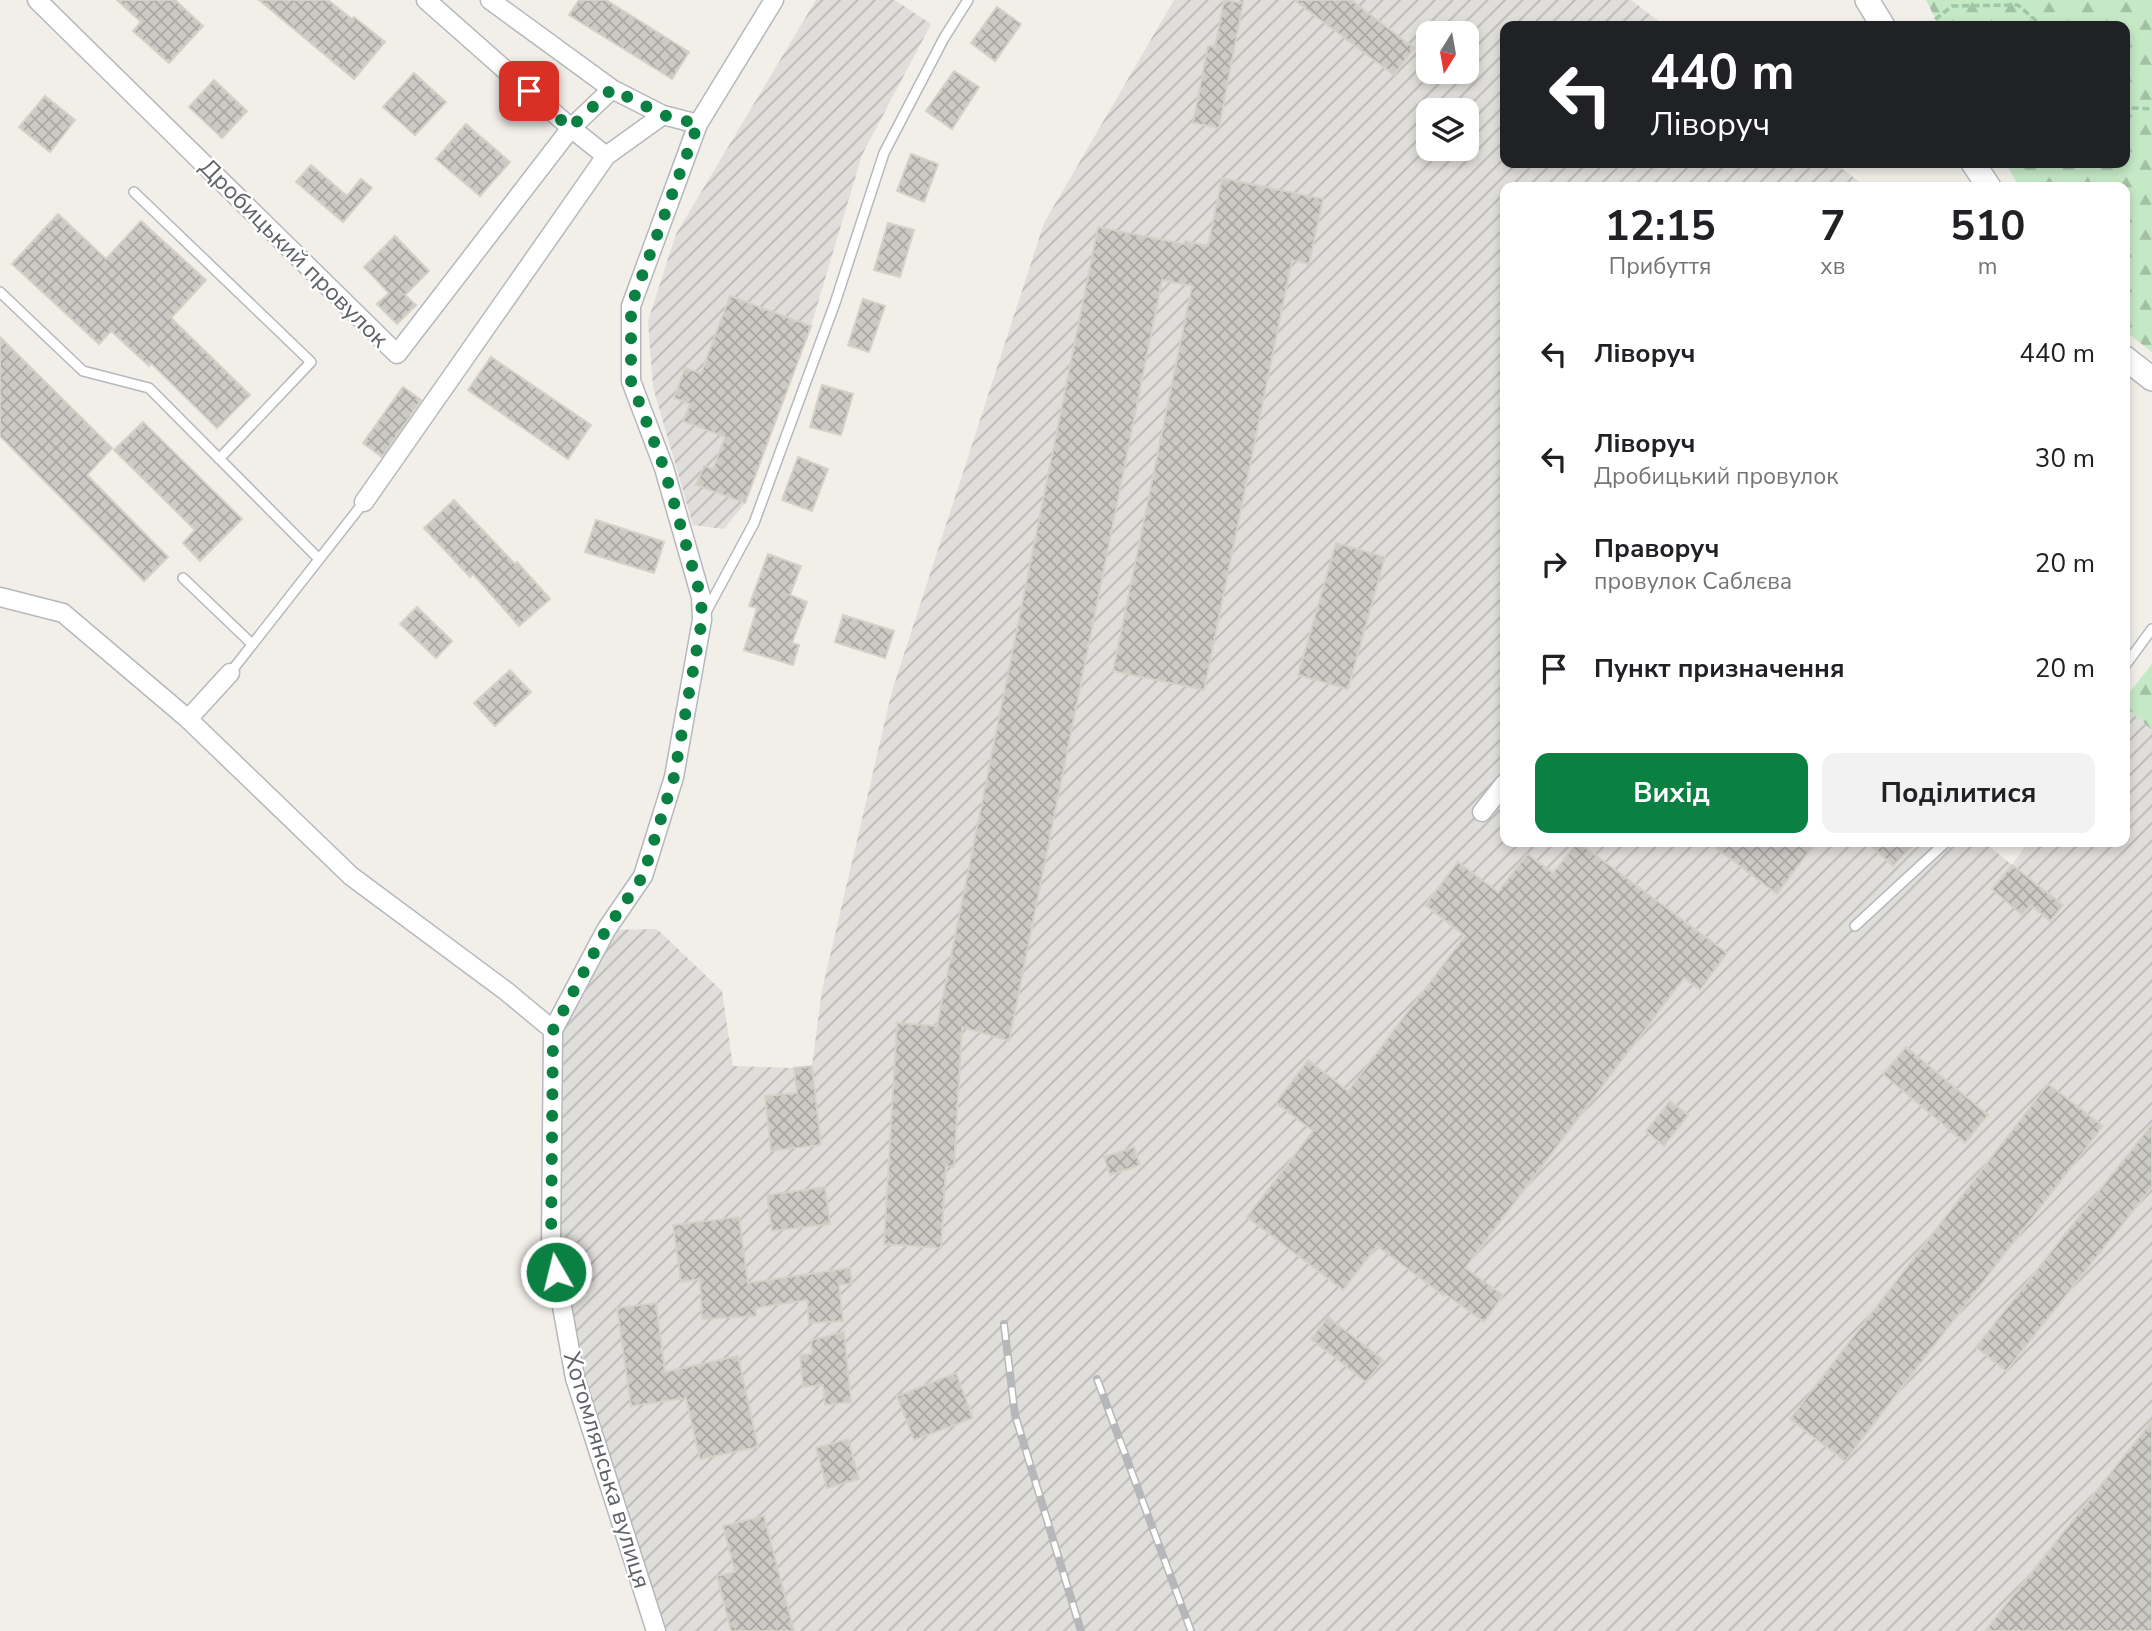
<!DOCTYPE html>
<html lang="uk">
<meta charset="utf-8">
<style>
body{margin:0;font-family:"Nunito Sans",sans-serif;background:#f2f2f2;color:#202124;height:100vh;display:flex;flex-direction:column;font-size:26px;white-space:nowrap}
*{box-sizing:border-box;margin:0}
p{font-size:23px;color:#757577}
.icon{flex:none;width:38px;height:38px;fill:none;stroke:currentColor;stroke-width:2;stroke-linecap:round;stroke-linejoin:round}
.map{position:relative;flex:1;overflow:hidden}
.side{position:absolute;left:1500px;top:182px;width:630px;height:665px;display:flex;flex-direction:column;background:#fff;border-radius:14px;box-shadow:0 4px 10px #0003}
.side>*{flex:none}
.banner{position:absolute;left:1500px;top:21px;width:630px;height:147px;border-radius:14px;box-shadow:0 4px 10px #0003;background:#202124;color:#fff;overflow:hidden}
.needle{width:46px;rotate:191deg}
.controls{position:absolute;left:1416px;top:21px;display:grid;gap:14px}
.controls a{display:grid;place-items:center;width:63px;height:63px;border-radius:14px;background:#fff;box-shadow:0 4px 10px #0003;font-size:35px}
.pin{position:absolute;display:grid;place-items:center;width:60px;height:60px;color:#fff;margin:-30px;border-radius:14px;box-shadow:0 4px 10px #0006}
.me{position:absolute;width:77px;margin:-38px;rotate:352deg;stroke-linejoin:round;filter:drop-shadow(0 0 5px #0008)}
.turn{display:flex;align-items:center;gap:24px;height:147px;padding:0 35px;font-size:32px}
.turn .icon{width:91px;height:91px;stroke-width:2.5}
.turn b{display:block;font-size:49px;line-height:60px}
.eta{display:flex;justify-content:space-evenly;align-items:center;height:119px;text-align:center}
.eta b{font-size:42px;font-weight:700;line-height:49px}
.cta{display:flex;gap:14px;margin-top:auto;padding:14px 35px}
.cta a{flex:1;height:80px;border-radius:14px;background:#0b8043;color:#fff;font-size:28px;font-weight:700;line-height:80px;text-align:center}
.cta a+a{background:#f2f2f2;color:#202124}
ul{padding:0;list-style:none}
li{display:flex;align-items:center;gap:21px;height:105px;padding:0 35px}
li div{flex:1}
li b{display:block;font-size:26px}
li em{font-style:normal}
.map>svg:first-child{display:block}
.industrial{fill:url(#industrial-furrows);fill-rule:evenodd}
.forest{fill:url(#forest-firs)}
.building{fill:url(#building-cross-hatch);stroke:#d6d1c6;stroke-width:2}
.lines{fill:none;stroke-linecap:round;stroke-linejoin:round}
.service-casing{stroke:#b5b8bc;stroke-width:12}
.minor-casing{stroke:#b5b8bc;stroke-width:21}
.tertiary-casing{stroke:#b5b8bc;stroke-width:26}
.path{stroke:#9cc7a9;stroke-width:3.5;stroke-dasharray:7 3.5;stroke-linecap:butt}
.service{stroke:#fff;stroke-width:9}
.minor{stroke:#fff;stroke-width:18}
.tertiary{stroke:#fff;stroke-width:23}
.rail-casing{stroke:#b6b7b8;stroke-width:8}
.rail{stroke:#fff;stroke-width:5;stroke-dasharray:16;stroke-linecap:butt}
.route{stroke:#0b8043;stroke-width:12;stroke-dasharray:0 21.6}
.labels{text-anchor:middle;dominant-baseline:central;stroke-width:5;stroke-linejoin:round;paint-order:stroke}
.street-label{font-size:24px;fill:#5f6368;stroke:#fff}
</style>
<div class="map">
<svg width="2152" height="1631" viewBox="0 0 2152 1631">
<defs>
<pattern id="industrial-furrows" width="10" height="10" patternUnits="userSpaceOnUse" patternTransform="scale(1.75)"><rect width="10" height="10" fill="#e0deda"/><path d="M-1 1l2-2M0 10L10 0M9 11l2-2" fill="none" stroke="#b9b8b5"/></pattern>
<pattern id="forest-firs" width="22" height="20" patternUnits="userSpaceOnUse" patternTransform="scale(1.75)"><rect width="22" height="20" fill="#c5e8c5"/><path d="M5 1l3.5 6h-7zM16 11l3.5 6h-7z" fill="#a3c0a4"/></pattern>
<pattern id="building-cross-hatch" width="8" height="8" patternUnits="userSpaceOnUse" patternTransform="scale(1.75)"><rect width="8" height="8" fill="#cccac5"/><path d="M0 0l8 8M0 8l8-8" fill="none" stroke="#a9a8a4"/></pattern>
</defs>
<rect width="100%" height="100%" fill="#f1efe8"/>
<path class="industrial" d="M816 0H895L931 24 862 155 811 326 745 503 724 529 693 525 653 387 648 321 676 234Z
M1174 0H1631L1665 26H1505V163H1835L1866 187H1505V842H1984L2012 865 2028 842H2124L2125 707 2152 730V1631H906L905 1628V1631H656L575 1378 551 1246 553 1030 606 930 657 929 722 991 733 1066 794 1068 812 1066 822 990 892 691 1044 223ZM1428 33H1466V72H1428ZM1428 110H1466V149H1428Z"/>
<path class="forest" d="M1926 0H2152V352L2125 331 2124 187H2019L2006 163H2124V26H1939Z
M2152 664V730L2125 707V698Z"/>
<path class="building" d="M117 0H175L203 26 169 63 133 31 141 22Z
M259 0H328L352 19 354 17 385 42 354 79Z
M579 0H606L689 52 672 79 569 15Z
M1224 0 1243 3 1219 128 1193 123 1208 46 1215 47Z
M1294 0H1351L1414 48 1394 75Z
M997 7 1021 24 995 61 971 43Z
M954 71 979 87 952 129 926 111Z
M414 73 446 102 415 135 383 107Z
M214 80 247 111 222 138 189 107Z
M45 96 75 120 50 152 19 127Z
M466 124 510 162 480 196 436 159Z
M911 154 938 164 924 202 897 191Z
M311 165 347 196 361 179 372 188 343 222 296 182Z
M1222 178 1323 199 1309 264 1292 260 1204 690 1113 671 1192 286 1162 280 1009 1041 962 1027 954 1167 946 1166 941 1248 884 1244 897 1023 937 1026 1098 227 1184 244 1185 241 1208 246Z
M58 214 106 259 141 221 206 280 171 318 250 395 217 428 151 363 149 366 111 331 99 344 12 264Z
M888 223 914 230 900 277 874 270Z
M395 236 429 271 405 295 416 305 397 324 377 304 389 293 364 267Z
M730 296 811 326 745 503 696 485 704 466 713 469 725 437 683 421 690 404 674 398 685 368 701 373Z
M863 299 885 306 869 352 848 345Z
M0 337 112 448 87 475 168 557 144 581 0 436Z
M491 357 591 425 568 459 468 390Z
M822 385 853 394 841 435 810 427Z
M403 387 421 400 382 457 363 443Z
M143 422 242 519 200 561 183 543 195 530 114 450Z
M798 457 828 469 812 511 782 500Z
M454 500 515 564 517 562 550 599 519 626 473 574 470 577 424 528Z
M596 520 664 542 654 573 585 552Z
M1336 543 1385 557 1348 689 1298 675Z
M768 554 801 566 790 595 807 602 792 643 799 645 793 665 744 650 757 608 749 606Z
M417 607 452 641 436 658 400 624Z
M843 615 894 631 885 658 835 642Z
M510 670 531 692 495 726 474 703Z
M1578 842 1727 953 1700 990 1684 978 1465 1268 1503 1295 1484 1322 1445 1294 1444 1296 1377 1246 1343 1290 1247 1217 1313 1131 1276 1103 1308 1060 1348 1091 1465 936 1425 905 1458 862 1498 892 1527 854 1553 873Z
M1708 842H1816L1777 894Z
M1867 842H1916L1893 866Z
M2012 865 2063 905 2050 921 2031 905 2022 915 1992 889Z
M1906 1047 1988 1115 1965 1143 1883 1074Z
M812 1066 821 1145 771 1151 765 1096 797 1093 794 1068Z
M2048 1084 2103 1126 1845 1461 1790 1419Z
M1670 1101 1688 1115 1664 1146 1646 1131Z
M2152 1124V1187L2006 1371 1976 1347Z
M1134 1147 1140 1165 1110 1175 1104 1157Z
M825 1187 830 1224 772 1231 767 1195Z
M739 1217 748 1283 850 1268 852 1283 839 1285 843 1321 809 1323 807 1300 756 1308V1316L702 1319 700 1279 681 1282 673 1225Z
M656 1303 665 1372 738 1356 758 1447 700 1459 686 1398 631 1406 617 1308Z
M1328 1317 1383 1360 1366 1382 1311 1339Z
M844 1332 851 1402 825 1405 823 1385 803 1387 800 1355 812 1354 811 1340Z
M956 1373 973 1418 914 1440 897 1396Z
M2152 1421V1631H1985Z
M848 1439 859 1479 827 1488 816 1448Z
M764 1516 794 1631H731L717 1576 735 1572 723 1526Z"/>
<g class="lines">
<defs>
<path id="service" d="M134 192 311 362 219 459
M0 292 83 371 149 388 319 559
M183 578 252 644
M706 612 754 523 835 303 884 153 944 38 968 0
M2124 667 2152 629
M230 673 364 502
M1855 926 1946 842"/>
<path id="minor" d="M37 0 397 354 571 128 612 89
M426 0 571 128 606 156
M490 0 612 89 663 115 698 124
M364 502 606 156 663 115
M0 597 63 613 188 719 351 876 506 991 553 1030
M188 719 230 673
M1482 812 1505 783
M656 1631 575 1378 551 1246 553 1030 606 930 643 876 674 777 702 620 701 597 664 468 631 381V306L698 124 774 0"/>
<path id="tertiary" d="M1867 0 1883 26
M1973 163 1989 187
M2124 357 2152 379"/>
</defs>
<use href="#service" class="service-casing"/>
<use href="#minor" class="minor-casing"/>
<use href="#tertiary" class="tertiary-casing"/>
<path class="path" d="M1927 26 1952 6 2018 5 2042 26
M2124 101 2132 108 2152 109"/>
<use href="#service" class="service"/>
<use href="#minor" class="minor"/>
<use href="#tertiary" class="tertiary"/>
<defs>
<path id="rail" d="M1004 1324 1015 1415 1081 1631
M1097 1379 1191 1631"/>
</defs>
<use href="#rail" class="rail-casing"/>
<use href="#rail" class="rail"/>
</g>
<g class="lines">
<path class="route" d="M529 91 570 128 612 89 663 115 698 124 631 306V381L664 468 701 597 702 620 674 777 643 876 606 930 553 1030 551 1245 556 1272"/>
</g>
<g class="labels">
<g class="street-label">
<text transform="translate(294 253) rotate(45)">Дробицький провулок</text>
<text transform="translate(607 1470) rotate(73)">Хотомлянська вулиця</text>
</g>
</g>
</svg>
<div class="controls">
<a><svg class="needle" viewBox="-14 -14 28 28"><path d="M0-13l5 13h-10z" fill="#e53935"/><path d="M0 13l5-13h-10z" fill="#757577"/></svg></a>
<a><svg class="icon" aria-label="layers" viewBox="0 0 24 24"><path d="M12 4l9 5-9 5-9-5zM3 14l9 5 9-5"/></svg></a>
</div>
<div class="pin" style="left:529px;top:91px;background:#d93025"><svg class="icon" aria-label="arrive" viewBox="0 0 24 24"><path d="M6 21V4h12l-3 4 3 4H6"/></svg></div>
<svg class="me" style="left:556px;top:1272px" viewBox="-20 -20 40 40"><circle r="17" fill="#0b8043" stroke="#fff" stroke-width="3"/><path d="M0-11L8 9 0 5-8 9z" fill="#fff"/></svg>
<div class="banner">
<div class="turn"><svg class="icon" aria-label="left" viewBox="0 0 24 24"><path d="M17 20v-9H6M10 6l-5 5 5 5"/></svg><div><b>440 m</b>Ліворуч</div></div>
</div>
<section class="side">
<div class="eta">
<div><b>12:15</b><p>Прибуття</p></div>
<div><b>7</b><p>хв</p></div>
<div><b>510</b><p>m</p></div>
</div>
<ul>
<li><svg class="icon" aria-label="left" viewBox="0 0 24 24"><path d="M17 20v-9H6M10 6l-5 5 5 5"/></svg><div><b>Ліворуч</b></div><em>440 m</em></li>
<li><svg class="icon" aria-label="left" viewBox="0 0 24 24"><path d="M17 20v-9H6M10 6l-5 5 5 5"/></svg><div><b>Ліворуч</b><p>Дробицький провулок</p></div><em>30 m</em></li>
<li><svg class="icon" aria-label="right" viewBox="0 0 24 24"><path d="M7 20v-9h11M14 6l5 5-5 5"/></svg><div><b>Праворуч</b><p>провулок Саблєва</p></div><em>20 m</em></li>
<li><svg class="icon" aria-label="arrive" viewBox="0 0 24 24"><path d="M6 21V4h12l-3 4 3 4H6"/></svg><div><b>Пункт призначення</b></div><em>20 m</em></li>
</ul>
<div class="cta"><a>Вихід</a><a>Поділитися</a></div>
</section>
</div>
